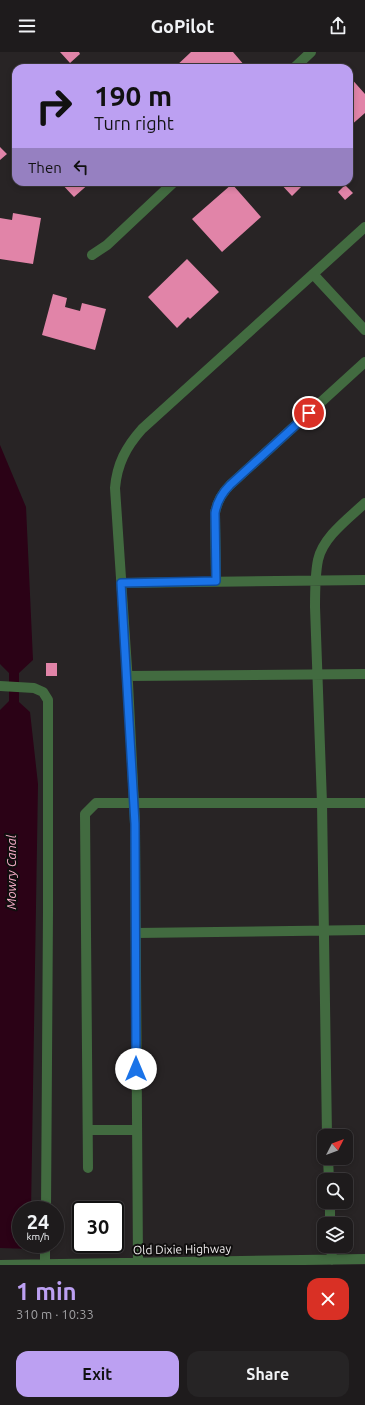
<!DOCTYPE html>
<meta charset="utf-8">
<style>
body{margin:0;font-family:Ubuntu,sans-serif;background:#262425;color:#f1f3f6;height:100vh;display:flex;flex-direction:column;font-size:15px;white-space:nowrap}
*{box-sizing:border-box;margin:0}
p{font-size:13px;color:#a1a1a3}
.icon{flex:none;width:22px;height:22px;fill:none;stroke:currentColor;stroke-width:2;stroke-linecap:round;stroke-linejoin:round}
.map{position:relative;height:1213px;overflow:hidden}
.sheet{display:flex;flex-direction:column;background:#1e1b1c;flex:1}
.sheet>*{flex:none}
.banner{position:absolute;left:12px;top:12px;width:341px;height:122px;border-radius:12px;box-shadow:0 2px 6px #0003,0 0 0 1px #3c393b;background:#bca0f2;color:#111;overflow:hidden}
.needle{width:26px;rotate:48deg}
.tools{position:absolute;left:317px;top:1077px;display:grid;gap:8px}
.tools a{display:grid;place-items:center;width:36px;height:36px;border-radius:8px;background:#1e1b1c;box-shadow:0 2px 6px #0003,0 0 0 1px #3c393b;font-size:20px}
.speed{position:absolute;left:12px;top:1149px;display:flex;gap:8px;font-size:20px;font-weight:700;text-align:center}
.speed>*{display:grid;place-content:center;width:52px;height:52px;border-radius:50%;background:#1e1b1c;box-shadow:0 2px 6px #0003,0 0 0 1px #3c393b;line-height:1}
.speed small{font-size:10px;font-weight:400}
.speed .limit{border:2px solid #111;border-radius:6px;background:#fff;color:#111}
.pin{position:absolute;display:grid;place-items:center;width:34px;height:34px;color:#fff;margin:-17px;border:2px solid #fff;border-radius:50%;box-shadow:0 1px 4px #0007}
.me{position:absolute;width:44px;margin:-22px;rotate:0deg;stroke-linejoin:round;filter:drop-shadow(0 0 3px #0008)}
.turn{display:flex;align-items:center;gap:14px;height:84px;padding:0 16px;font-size:18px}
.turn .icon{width:52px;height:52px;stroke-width:2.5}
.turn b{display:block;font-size:28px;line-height:34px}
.then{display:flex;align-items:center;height:38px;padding:0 16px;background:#0003;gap:8px;font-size:15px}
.round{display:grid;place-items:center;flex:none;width:42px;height:42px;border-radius:12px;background:#262425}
.overview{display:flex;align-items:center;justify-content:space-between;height:68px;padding:0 16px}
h1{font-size:24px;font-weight:700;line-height:30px;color:#bca0f2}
.button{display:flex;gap:8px;margin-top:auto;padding:8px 16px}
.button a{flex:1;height:46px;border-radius:12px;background:#bca0f2;color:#111;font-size:16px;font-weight:700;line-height:46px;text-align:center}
.button a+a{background:#262425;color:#f1f3f6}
header{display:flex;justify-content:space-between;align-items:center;height:52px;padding:0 16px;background:#1e1b1c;font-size:18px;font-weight:700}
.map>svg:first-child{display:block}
.water{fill:#2b0216}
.pier{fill:#282425}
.building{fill:#e184a8}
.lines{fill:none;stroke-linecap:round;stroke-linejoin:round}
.minor{stroke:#426b40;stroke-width:10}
.route-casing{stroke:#114b97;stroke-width:10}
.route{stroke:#1a73e8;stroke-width:7}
.labels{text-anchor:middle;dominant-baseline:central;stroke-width:4;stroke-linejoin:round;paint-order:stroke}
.street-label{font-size:12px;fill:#eeebec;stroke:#100e0e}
.water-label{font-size:13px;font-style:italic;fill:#f4acc6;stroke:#100e0e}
</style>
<header><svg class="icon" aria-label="menu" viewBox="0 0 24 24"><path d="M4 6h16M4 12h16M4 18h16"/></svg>GoPilot<svg class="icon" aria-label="share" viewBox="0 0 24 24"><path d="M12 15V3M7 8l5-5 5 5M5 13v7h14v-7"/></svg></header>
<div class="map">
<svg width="365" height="1213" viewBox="0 0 365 1213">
<rect width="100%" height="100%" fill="#282425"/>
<path class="water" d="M0 393 26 455 33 608 19 621V650L30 660 38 732 31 1158H21V1192H30V1213H0V658L9 649V621L0 612Z"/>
<path class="pier" d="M0 1196 32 1197V1213H0Z"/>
<path class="building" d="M60 0H79L80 2 70 11Z
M191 0H233L245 14 243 16H174Z
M349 24 365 42V61L349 75Z
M0 95 7 102 0 108Z
M60 130H91L74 145Z
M279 130H306L292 144Z
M232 132 261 165 222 200 192 167Z
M345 133 353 141 345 148 338 140Z
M13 161 41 166 33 212 0 207V166L12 168Z
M187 207 219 240 190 267 188 265 177 276 148 245Z
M53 242 67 246 65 255 80 259 82 251 106 257 95 298 42 283Z
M46 611H57V624H46Z"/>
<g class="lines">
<path class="minor" d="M294 16 311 0
M92 203 107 193 174 130
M313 222 365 278
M216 529 215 461C217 449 222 441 230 433L365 310
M121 531 365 528
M127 624 365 622
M0 634 34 636 43 640 48 648V859L46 1158
M136 881 365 878
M88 1078H137
M327 1084 322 751 315 555C315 540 315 523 318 508 323 485 348 467 365 451
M328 1106 329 1128
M88 1116 85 762 96 751H365
M330 1150V1172
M331 1194 332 1208
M138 1211 135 772 128 631 115 436C117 412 126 395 142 377L365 175
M45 1212V1192
M0 1213 365 1207"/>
</g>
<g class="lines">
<defs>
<path id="route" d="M136 1017 135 772 121 531 216 529 215 461C217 449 222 441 230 433L309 361"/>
</defs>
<use href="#route" class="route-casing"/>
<use href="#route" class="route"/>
</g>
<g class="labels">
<g class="street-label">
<text transform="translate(182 1197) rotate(-1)">Old Dixie Highway</text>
</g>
<g class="water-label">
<text transform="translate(11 820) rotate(-90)">Mowry Canal</text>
</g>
</g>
</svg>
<div class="tools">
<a><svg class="needle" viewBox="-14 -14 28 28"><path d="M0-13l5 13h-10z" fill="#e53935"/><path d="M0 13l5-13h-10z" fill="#a1a1a3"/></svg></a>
<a><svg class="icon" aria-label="search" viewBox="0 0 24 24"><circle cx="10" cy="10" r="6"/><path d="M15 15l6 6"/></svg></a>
<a><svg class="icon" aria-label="layers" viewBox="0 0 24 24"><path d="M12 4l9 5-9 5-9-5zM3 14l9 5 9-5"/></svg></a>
</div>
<div class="speed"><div>24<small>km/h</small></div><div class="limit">30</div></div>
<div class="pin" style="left:309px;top:361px;background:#d93025"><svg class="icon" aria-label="arrive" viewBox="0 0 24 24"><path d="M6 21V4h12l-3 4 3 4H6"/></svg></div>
<svg class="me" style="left:136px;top:1017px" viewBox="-20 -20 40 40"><circle r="19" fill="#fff"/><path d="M0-13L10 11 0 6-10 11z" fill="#1a73e8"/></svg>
<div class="banner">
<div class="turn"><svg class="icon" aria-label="right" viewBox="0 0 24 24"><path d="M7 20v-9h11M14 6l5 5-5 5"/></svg><div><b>190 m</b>Turn right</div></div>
<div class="then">Then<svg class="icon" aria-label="left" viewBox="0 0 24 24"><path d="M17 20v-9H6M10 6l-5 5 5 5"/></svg></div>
</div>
</div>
<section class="sheet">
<div class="overview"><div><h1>1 min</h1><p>310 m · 10:33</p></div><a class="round" style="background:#d93025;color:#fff"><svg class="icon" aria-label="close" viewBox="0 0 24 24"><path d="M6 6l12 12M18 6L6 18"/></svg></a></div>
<div class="button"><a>Exit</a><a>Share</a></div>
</section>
